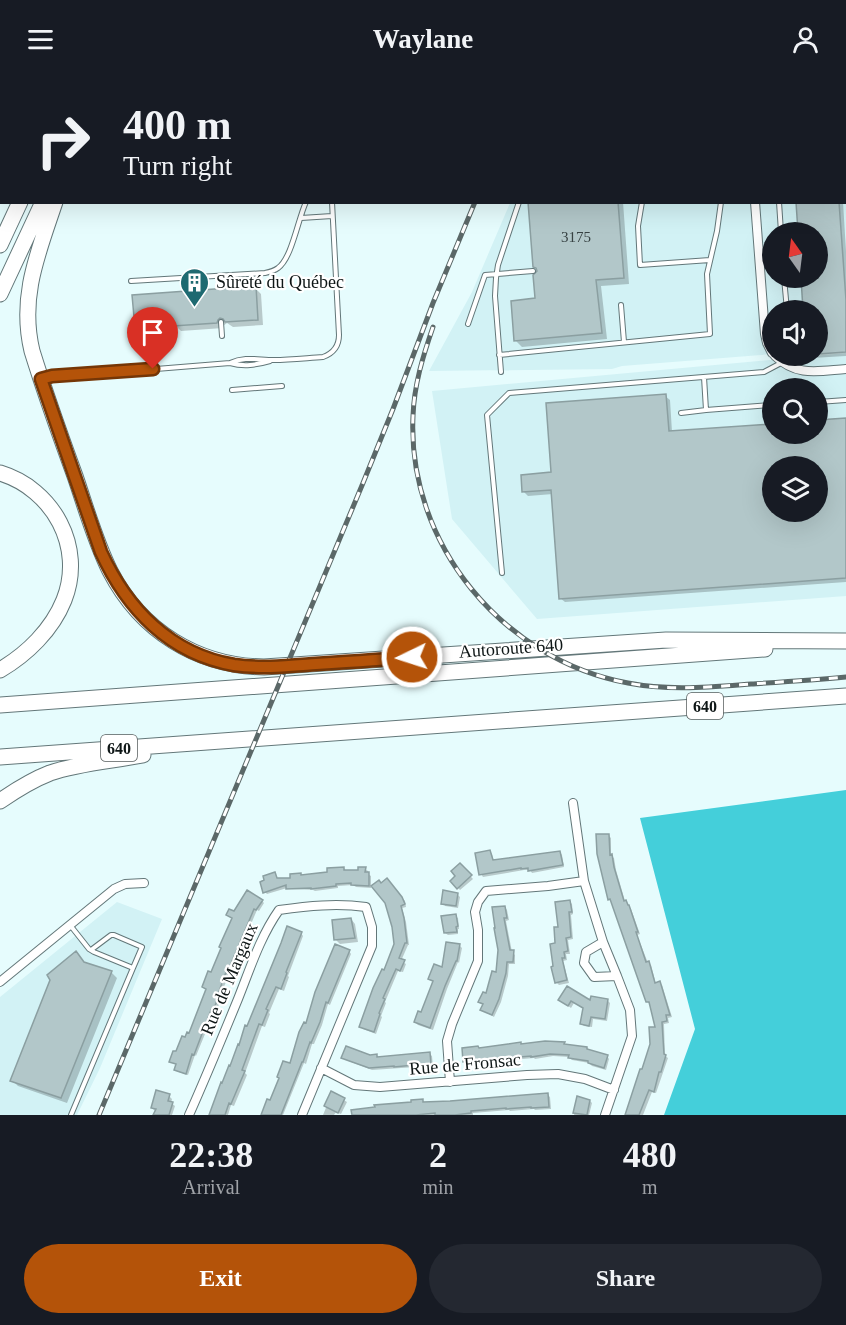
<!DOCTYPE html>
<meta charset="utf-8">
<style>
body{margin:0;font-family:"Times New Roman",serif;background:#242831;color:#f1f3f6;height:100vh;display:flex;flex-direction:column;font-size:22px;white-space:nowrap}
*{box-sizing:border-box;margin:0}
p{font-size:20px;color:#9ea1a6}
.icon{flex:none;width:33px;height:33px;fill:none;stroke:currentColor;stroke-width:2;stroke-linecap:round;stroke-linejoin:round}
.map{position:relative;height:1037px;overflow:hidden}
.drawer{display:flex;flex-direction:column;background:#171b24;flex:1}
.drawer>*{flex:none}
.banner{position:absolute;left:0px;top:0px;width:846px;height:126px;box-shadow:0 6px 24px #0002;background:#171b24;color:#f1f3f6;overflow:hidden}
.needle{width:39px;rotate:346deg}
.buttons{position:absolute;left:762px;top:144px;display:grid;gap:12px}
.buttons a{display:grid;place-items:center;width:66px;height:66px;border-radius:50%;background:#171b24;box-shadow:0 6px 24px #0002;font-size:30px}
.pin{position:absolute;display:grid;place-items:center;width:51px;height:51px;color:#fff;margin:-62px -26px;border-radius:50% 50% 50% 0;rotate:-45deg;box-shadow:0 0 6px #0007}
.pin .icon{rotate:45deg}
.me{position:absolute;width:66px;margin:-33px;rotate:266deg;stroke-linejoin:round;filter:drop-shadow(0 0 4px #0008)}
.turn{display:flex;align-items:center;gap:21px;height:126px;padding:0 24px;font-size:27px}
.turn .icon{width:78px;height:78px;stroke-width:2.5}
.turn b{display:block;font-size:42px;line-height:51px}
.eta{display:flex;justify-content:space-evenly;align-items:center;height:102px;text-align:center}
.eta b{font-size:36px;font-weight:700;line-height:42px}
.primary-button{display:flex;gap:12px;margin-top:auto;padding:12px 24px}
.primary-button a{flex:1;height:69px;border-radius:36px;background:#b45309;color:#fff;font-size:24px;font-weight:700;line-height:69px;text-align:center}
.primary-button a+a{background:#242831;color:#f1f3f6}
header{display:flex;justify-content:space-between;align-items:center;height:78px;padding:0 24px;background:#171b24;font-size:27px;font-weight:700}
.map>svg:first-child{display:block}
.built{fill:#d2f2f5;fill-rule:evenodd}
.forest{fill:#44cfda}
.shadow{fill:#0003;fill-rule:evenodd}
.building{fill:#b2c7c9;stroke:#8b9fa1;stroke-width:1.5;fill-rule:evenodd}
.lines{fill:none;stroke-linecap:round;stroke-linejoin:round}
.service-casing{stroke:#637779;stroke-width:6}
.minor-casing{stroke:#637779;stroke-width:10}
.tertiary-casing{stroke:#637779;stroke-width:13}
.motorway-casing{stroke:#637779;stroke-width:17}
.path{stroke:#819091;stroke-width:1.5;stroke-dasharray:3 4.5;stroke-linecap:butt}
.service{stroke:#fff;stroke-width:4}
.minor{stroke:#fff;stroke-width:8}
.tertiary{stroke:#fff;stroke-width:10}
.motorway{stroke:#fff;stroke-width:15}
.rail-casing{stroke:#5b6868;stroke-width:5}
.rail{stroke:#fff;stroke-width:3;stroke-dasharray:9;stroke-linecap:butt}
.route-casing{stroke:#753606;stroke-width:15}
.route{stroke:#b45309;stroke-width:10}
.labels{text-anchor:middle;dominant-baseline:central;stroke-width:4.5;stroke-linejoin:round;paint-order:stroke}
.number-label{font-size:15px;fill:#374243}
.shield{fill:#fff;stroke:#565c5c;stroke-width:1.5}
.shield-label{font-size:16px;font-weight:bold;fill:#0e1616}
.poi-label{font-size:18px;fill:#0e1616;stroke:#fff;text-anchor:start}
.street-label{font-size:18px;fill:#0e1616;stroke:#fff}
</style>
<header><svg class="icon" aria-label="menu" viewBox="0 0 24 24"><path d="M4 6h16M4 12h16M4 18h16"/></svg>Waylane<svg class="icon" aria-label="person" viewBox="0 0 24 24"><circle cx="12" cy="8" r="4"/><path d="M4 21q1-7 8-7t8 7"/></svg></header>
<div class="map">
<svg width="846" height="1037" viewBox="0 0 846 1037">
<rect width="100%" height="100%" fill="#e6fcfd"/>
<path class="built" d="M614 0H846V270L818 273V232H772V276L622 288 612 291 429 293 472 214 510 125 844 124V2H614ZM772 154H818V200H772Z
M846 275V518L537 541 452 441 432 313ZM772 310H818V356H772ZM772 388H818V434H772Z
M117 824 162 841 100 990 77 1037H0V919Z"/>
<path class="forest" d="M846 712V1037H664L695 951 640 740Z"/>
<path class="shadow" d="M442 0H471V2H446Z
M844 73H846V86L844 87Z
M529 124H623L629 206 601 208 607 261 522 269 516 263 537 222 539 193 534 188Z
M797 124H843L846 173V278L812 280 809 278H818V232H805L803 200H818V154H799Z
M255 210 261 216 263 247 233 249 227 245 223 248V250L181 253 177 249 172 251 171 254H161L155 250 151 252V255L142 256 136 250 134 218Z
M665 318 670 322 672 354 772 347V356H818V344L846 342V504L565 524 560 520 553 416 528 418 523 413 553 396ZM772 388H818V434H772Z
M608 757 611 760V778L614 780 616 792 625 823 631 831 640 856 637 857 648 885 651 887 656 906 659 905 662 907 672 939 668 940 669 945 664 946 665 978 668 980 656 1015 652 1014 643 1037H627L643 993 656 950 650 926 648 924 612 824 609 821Z
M490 773 492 776 494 784 560 774 562 777 564 789 532 795 530 792H524L483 799 481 796Z
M460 787 473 801 460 812 452 803 457 798Z
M344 790 347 794H359L365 791 368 793V796L371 798V810L356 809 353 807 338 808V810L315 813 313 812H289L318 811V808L287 810 267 816 265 814 275 795 278 802 291 801 302 798 329 795Z
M387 802 405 823 406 829 402 830 406 844 409 867H408L401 883 406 886 403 894 398 893 385 924 386 925 381 938 382 939 376 956 363 951 361 949 396 866 393 849 382 807Z
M457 816 460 819 458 830 445 828 443 825Z
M262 823 264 825 259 833 257 832 230 896H229L219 922 220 923 216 935 214 934 196 978 195 977 188 997 179 994 176 991 177 987 171 983 190 957 207 912 204 909 212 896 233 841 228 837Z
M570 824 572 826 573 836 571 837 573 861 568 862 570 876H566L567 882 563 883 569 905 559 907 556 904V866L560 850Z
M505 829 507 832 509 842 506 843 512 874 515 877V886H509L508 898 501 924 494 939 482 932 484 928 480 924 487 917 498 896Z
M455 838 458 840 459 851H458V856L448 857 445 855Z
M351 841 355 846 358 864 340 866 335 861Z
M301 855 303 858 288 898 289 899 284 913 279 911 269 935 270 936 265 949 262 948 245 995 247 997 234 1028 231 1027 228 1037H211L248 950Z
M459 867 462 870 459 885 458 884 447 911 433 952 418 947 415 944 422 936 435 904 430 900 444 891Z
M349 873 351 876 330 927 328 926 322 947 314 966H312L306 986 304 985 283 1037H263L290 987 307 947Z
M85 886 111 894 117 900 67 1025 18 1008 12 1002Z
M560 922 592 925 607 922 610 925 607 943 593 941 592 949 584 948 582 946 584 931 574 925 571 930Z
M564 965 566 967 587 970 589 973 607 978 609 981 606 992 592 988 589 985 572 982 569 979 553 978 535 981 534 980 468 986 465 983 479 971Z
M429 975 432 978 433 989 418 990 416 989 372 992 346 982 343 980 376 978 379 980Z
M332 1015 347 1024 341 1036 336 1034 334 1037H323Z
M547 1016 550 1019 551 1031 535 1032 534 1031 510 1033 509 1032 473 1035V1037H364L422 1023 425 1025Z
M169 1018 172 1021 171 1025 175 1028 172 1037H155V1033L152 1030Z
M578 1020 590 1023 592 1025 589 1037H574Z"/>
<path class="building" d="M528 124H618L624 200 596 202 602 255 514 263 511 223 535 220 533 197 537 193 536 190 533 189Z
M796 124H839L846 222V274L818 276V232H803L801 200H818V154H798Z
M256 208 258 242 225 244 223 241 220 240 218 242 217 245 173 248 169 244 166 245 165 248 153 249 152 246 148 245 146 246 145 249 135 250 132 217Z
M666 316 669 353 772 346V356H818V342L846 340V500L559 521 551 412 522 414 521 397 551 394 546 325ZM772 388H818V434H772Z
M596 756H609L610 777 612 776 614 789 624 823 626 822 628 827H629L638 854H636L646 884 649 883 655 905 660 903 670 937H666L667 943 662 944 664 976 666 977 661 994H659L654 1014 649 1012 639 1037H625L640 991H642L650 966 649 949H655L649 924H646L618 844 610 821 608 822 597 776Z
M490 772 493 782 560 773 563 787 528 793V790L521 791V790L479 797 475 775Z
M460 785 472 797 457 811 450 803 455 798 451 793Z
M344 789V792H358V789H366L365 794H369V808L351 807V805L336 806V808L311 811V810L286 811V807L263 815 260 804 264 802 263 798 275 794 277 800H290V796L301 795V797L327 794V790Z
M387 800 402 819 405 826 401 828 404 840 407 865H405L399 880 405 882 400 893 396 891 383 920 385 921 379 935 380 936 374 954 359 949 373 910 382 891 384 892 394 866 392 849 385 825 371 808 379 802 381 805Z
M247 812 263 822 256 832 254 831 227 895 226 894 217 919 218 920 213 933 211 932 194 977 192 976 186 996 174 992 176 986 169 984 173 973H176L182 958 185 959 187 954 189 955 206 911 202 909 208 893 211 894 221 870 219 869 232 840 226 837 229 831 234 833Z
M443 812 458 815 456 828 441 826Z
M570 822 572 834H569L571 859 566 860 568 873 564 874 565 880H562L567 902 555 905 551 889 553 888 550 866 555 865 554 849H558L555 824Z
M505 828 507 840H504L510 872H514L513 884H507L506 895 499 921 492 937 480 932 483 926 478 924 483 914 486 915 492 893 496 894 498 872 494 850H495L492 829Z
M456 836 458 848 456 849 457 854 444 855 441 838Z
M351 840 355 860 334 862 332 842Z
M287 848 302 854 286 894 287 895 281 911 276 909 266 931 268 932 262 947 259 946 242 992 245 993 231 1026 229 1025 225 1037H209L221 1004 222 1005 229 987 230 988 238 966 239 967 245 947 247 948 281 865Z
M446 864 460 866 457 883H456L445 908 430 950 414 944 418 933 421 934 433 903 428 901 434 886 442 889Z
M335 866 350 872 328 925 326 924 320 944 311 965 310 964 303 984H302L281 1037H261L267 1021 270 1022 279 1000 277 999 283 983 290 985 299 954 304 944 306 945 315 914Z
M76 873 84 884 112 893 61 1020 10 1003 50 902 47 897Z
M567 908 590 922 591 918 608 921 605 941 591 939 589 948 580 946 583 930 571 923 568 928 558 922Z
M545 963 565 964 564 966 587 969V971L608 977 604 990 588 985V983L568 980 569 977 550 976 531 979V978L463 984 462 970 478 968 479 970 508 966 521 964V966Z
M346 968 370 977 377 976V979L430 974 431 987 414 988V987L394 989V988L369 990 341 980Z
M156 1012 170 1016 168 1023 173 1024 169 1037H153L156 1031 151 1030Z
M331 1013 345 1020 338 1035 324 1028Z
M548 1015 549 1029 531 1030V1029L506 1031V1030L471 1033V1035L455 1037H435V1035L416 1037H352L351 1032 375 1029 374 1027 411 1024V1022L423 1021V1024L450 1023Z
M577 1018 590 1022 587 1037 573 1035Z"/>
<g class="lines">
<defs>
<path id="service" d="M844 92 846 114
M642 124 638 148 640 187 710 182
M779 124 781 154
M301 140 332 138
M759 178 772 177
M784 200 787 232
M131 203 265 195C270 194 274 193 278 190 292 180 298 141 306 124
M621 227 624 264
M221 244 222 258
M468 246 485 197 533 193
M169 248 170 261
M149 249V262
M499 277 710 256 707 196 717 153 721 124
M230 285C245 278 258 282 274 282 290 282 307 280 323 279 334 275 339 268 339 257L332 124
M501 294 495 218 496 200 498 187 519 124
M704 299 706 332 772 327
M45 300 230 285C244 289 256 287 270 283
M232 312 282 308
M818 324 846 322
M681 335 706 332
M502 495 487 337 509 315 764 294 781 285
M70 847 89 871 94 874 133 890 142 869 114 857H111L91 872
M71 1037 133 890"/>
<path id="minor" d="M755 124 765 256 767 265 772 275
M775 278C797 299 818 293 846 291
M573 725 584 803 603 864 586 874 584 885 594 899 617 898 630 932 632 958 605 1037
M603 864 617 898
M0 904 114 811 125 806 144 805
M321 990 354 1007 380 1009 527 997 558 996 585 1001 614 1012
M450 1004 447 963 452 946 478 883V852L475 834 478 824 486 813 548 808 584 803
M189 1037C206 999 222 960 238 921 250 891 260 859 279 832 308 828 336 825 366 829L372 849V868L302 1037"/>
<path id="tertiary" d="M340 2 341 0
M351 2V0
M844 44H846"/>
<path id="motorway" d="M18 2V0
M69 2V0
M95 2 96 0
M0 52 2 48
M55 124C38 175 19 219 32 273 45 315 60 357 75 398 86 430 95 463 110 493 141 553 197 588 264 589L666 562 846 563
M0 167 20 124
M0 216 43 124
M0 395C53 411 85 469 64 522 52 552 27 576 0 592
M0 627 765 571
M0 679 846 618
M0 723C16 712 32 702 50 695 79 685 112 683 143 677"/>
</defs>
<use href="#service" class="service-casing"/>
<use href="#minor" class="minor-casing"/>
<use href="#tertiary" class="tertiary-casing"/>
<use href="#motorway" class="motorway-casing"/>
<path class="path" d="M367 2 368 0"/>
<use href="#service" class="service"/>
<use href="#minor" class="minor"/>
<use href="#tertiary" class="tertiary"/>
<use href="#motorway" class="motorway"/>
<defs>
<path id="rail" d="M527 2V0
M433 249C423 278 414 307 413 338 407 466 503 582 628 605 669 613 710 609 751 606 782 604 814 602 846 599
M99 1037 363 405 393 331 433 225 475 124"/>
</defs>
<use href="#rail" class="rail-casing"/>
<use href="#rail" class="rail"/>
</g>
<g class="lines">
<defs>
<path id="route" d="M153 291 52 298 41 301 101 474C127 531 170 576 234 587 261 591 289 588 316 586 348 584 380 582 412 579"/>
</defs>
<use href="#route" class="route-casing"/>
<use href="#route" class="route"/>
</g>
<defs>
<symbol id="building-pin" viewBox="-11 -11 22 30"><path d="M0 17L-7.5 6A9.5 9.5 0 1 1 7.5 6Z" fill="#1e6a71" stroke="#fff"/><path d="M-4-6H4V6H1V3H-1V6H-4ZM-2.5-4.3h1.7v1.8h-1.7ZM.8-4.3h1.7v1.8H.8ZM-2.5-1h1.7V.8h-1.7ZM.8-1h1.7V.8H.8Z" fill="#fff"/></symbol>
</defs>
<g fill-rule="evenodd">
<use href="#building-pin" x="178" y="188" width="33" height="45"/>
</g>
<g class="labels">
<g class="number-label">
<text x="576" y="159">3175</text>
</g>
<g class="shield">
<rect x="687" y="615" width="36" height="26" rx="4.5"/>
<rect x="101" y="657" width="36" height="26" rx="4.5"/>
</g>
<g class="shield-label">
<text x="705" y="628">640</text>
<text x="119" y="670">640</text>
</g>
<g class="poi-label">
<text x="216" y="204">Sûreté du Québec</text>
</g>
<g class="street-label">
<text transform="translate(511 570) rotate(-4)">Autoroute 640</text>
<text transform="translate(229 901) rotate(-67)">Rue de Margaux</text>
<text transform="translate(465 986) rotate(-5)">Rue de Fronsac</text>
</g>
</g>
</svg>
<div class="buttons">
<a><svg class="needle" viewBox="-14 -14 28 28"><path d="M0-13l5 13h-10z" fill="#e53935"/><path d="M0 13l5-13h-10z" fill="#9ea1a6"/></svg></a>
<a><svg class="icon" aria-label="sound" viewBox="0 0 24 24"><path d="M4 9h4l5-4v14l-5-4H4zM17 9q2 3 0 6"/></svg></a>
<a><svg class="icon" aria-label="search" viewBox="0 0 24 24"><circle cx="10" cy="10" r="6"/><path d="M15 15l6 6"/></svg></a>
<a><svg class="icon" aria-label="layers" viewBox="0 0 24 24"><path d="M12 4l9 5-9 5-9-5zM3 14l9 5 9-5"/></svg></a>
</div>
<div class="pin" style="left:153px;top:291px;background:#d93025"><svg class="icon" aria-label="arrive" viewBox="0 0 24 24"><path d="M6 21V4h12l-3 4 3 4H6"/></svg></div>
<svg class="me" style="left:412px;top:579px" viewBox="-20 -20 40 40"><circle r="17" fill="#b45309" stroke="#fff" stroke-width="3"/><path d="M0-11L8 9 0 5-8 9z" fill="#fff"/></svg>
<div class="banner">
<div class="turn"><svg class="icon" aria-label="right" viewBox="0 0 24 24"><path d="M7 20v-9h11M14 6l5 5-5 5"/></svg><div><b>400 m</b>Turn right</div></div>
</div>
</div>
<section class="drawer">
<div class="eta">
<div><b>22:38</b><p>Arrival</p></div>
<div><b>2</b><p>min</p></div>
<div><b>480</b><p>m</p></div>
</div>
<div class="primary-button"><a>Exit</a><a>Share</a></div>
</section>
